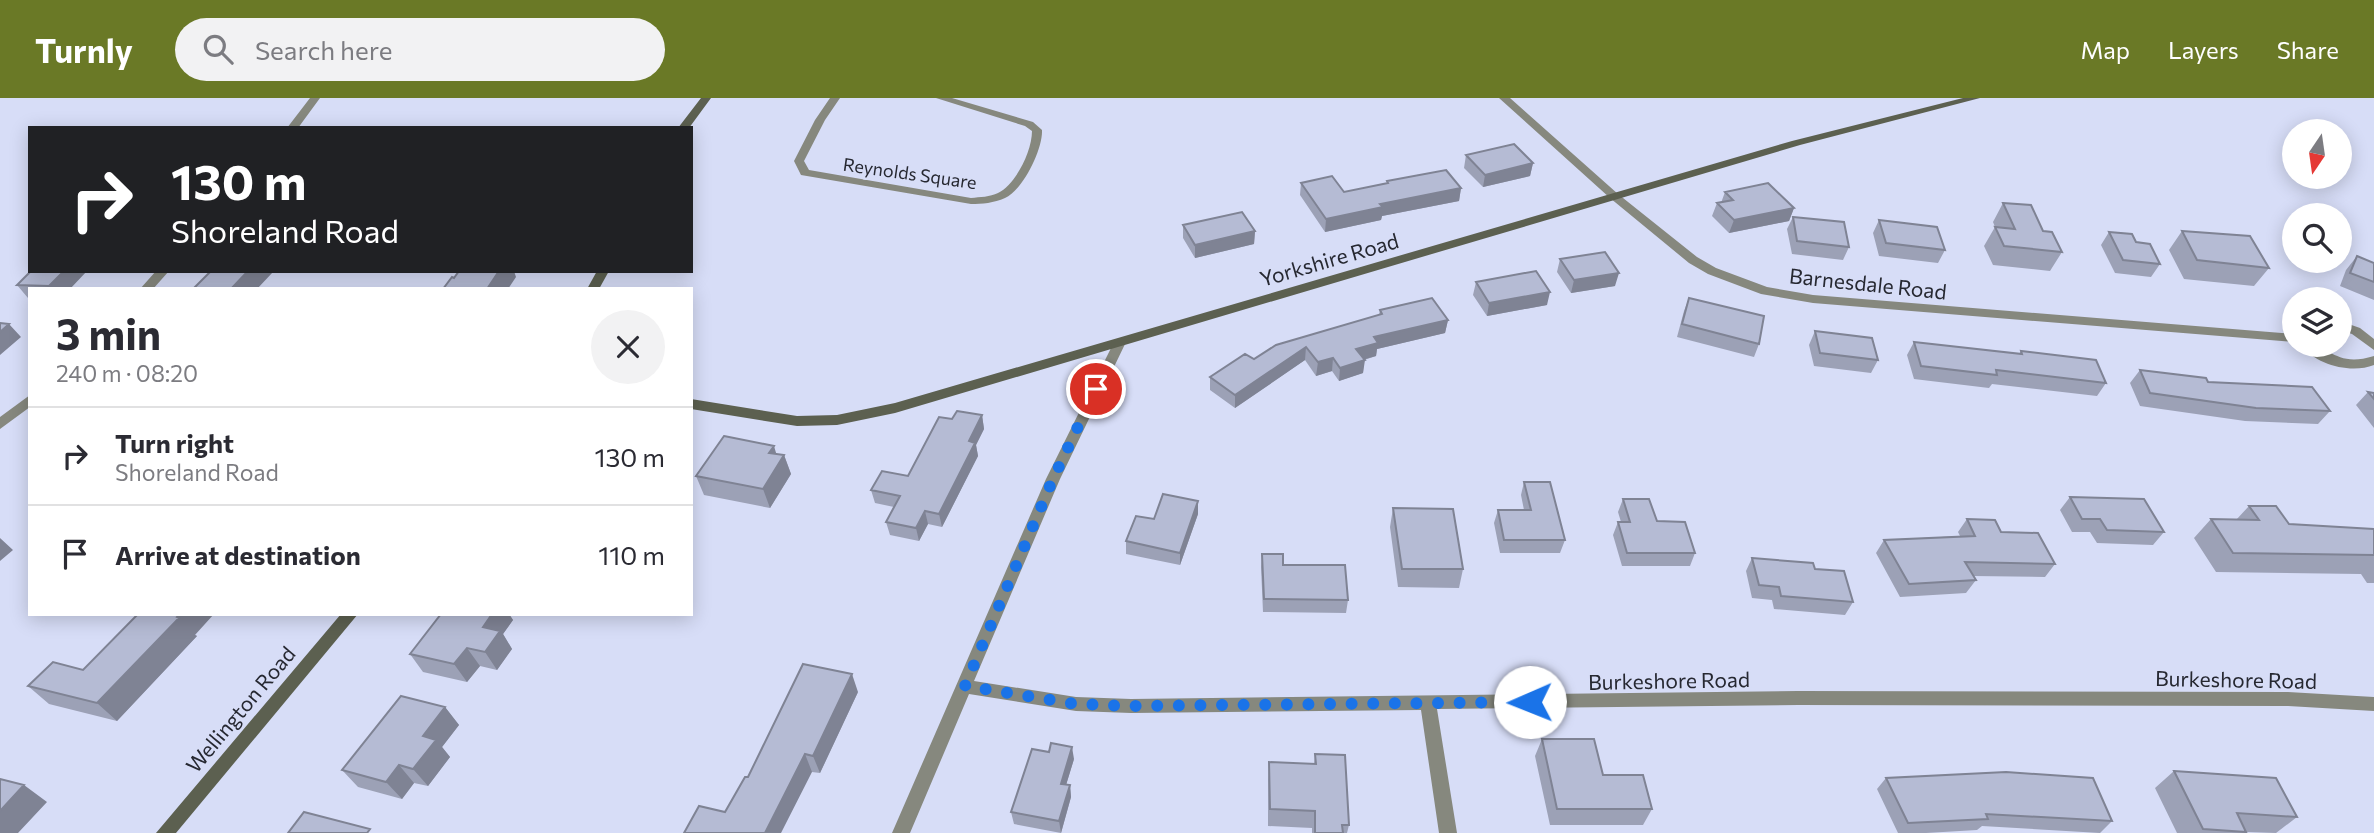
<!DOCTYPE html>
<meta charset="utf-8">
<style>
body{margin:0;font-family:Commissioner,sans-serif;background:#f2f2f3;color:#2b2b33;height:100vh;display:flex;flex-direction:column;font-size:26px;white-space:nowrap}
*{box-sizing:border-box;margin:0}
p{font-size:23px;color:#7c7c81}
.icon{flex:none;width:38px;height:38px;fill:none;stroke:currentColor;stroke-width:2;stroke-linecap:round;stroke-linejoin:round}
.map{position:relative;flex:1;overflow:hidden}
.side{position:absolute;left:28px;top:189px;width:665px;height:329px;display:flex;flex-direction:column;background:#fff;border-radius:0px;box-shadow:0 4px 18px #0003}
.side>*{flex:none}
.banner{position:absolute;left:28px;top:28px;width:665px;height:147px;border-radius:0px;box-shadow:0 4px 18px #0003;background:#202124;color:#fff;overflow:hidden}
.needle{width:46px;rotate:193deg}
.buttons{position:absolute;left:2282px;top:21px;display:grid;gap:14px}
.buttons a{display:grid;place-items:center;width:70px;height:70px;border-radius:50%;background:#fff;box-shadow:0 4px 18px #0003;font-size:35px}
.pin{position:absolute;display:grid;place-items:center;width:60px;height:60px;color:#fff;margin:-30px;border:4px solid #fff;border-radius:50%;box-shadow:0 2px 7px #0007}
.me{position:absolute;width:77px;margin:-38px;rotate:269deg;stroke-linejoin:round;filter:drop-shadow(0 0 5px #0008)}
.turn{display:flex;align-items:center;gap:24px;height:147px;padding:0 28px;font-size:32px}
.turn .icon{width:91px;height:91px;stroke-width:2.5}
.turn b{display:block;font-size:49px;line-height:60px}
.round{display:grid;place-items:center;flex:none;width:74px;height:74px;border-radius:37px;background:#f2f2f3}
.headline{display:flex;align-items:center;justify-content:space-between;height:119px;padding:0 28px}
h1{font-size:42px;font-weight:700;line-height:52px}
ul{padding:0;list-style:none}
li{display:flex;align-items:center;gap:21px;height:98px;padding:0 28px;border-top:2px solid #e1e1e2}
li div{flex:1}
li b{display:block;font-size:26px}
li em{font-style:normal}
header{display:flex;align-items:center;gap:42px;box-sizing:border-box;height:98px;padding:0 35px;background:#6a7926;color:#fff}
header strong{font-size:33px}
nav{display:flex;gap:38px;margin-inline-start:auto;font-size:24px}
.search{width:490px;height:63px;background:#f2f2f3;display:flex;align-items:center;gap:18px;box-sizing:border-box;padding:0 24px;border-radius:38px;color:#7c7c81;font-size:26px}
.map>svg:first-child{display:block}
.lines{fill:none;stroke-linecap:round;stroke-linejoin:round}
.street{fill:#86887e;fill-rule:evenodd}
.secondary{fill:#5c6050;fill-rule:evenodd}
.wall{fill:#9ca1b6}
.shaded-wall{fill:#7f8394}
.building{fill:#b5bbd4;stroke:#7f8394;stroke-width:2}
.route{stroke:#1a73e8;stroke-width:12;stroke-dasharray:0 21.6}
.labels{text-anchor:middle;dominant-baseline:central;stroke-width:5;stroke-linejoin:round;paint-order:stroke}
.far-street-label{font-size:18px;fill:#262831;stroke:#d7ddf7}
.street-label{font-size:21px;fill:#262831;stroke:#d7ddf7}
</style>
<header>
<strong>Turnly</strong>
<div class="search"><svg class="icon" aria-label="search" viewBox="0 0 24 24"><circle cx="10" cy="10" r="6"/><path d="M15 15l6 6"/></svg>Search here</div>
<nav><a>Map</a><a>Layers</a><a>Share</a></nav>
</header>
<div class="map">
<svg width="2374" height="735" viewBox="0 0 2374 735">
<rect width="100%" height="100%" fill="#d7ddf7"/>
<g class="lines">
<path class="street" d="M310 0H320L298 30H287Z
M830 0H840L825 22 804 63 809 72 971 100C980 99 990 99 998 95 1016 86 1032 53 1032 33L1025 28 936 0H952L1033 24 1042 32C1043 51 1023 92 1005 100 994 105 982 106 971 106L801 77 794 63 815 22Z
M1499 0H1510L1618 96 1697 159 1716 170 1767 189 1813 197 2294 236V244L1813 205 1761 196 1708 176 1689 165 1610 100Z
M156 173H169L153 191H140Z
M2340 223 2360 230 2374 241V252L2352 236 2340 232Z
M1120 240 1126 244 1060 381 974 583 1076 599 1131 601 1798 593 2288 594 2374 599V613L2288 608 1798 607 1437 611 1457 735H1439L1421 612 1131 615 1076 613 969 596 910 735H892L1046 381 1114 244Z
M2301 247C2333 247 2335 270 2374 258V267C2351 276 2316 267 2301 247Z
M30 297V309L0 331V319Z"/>
<path class="secondary" d="M701 0H711L689 30H678Z
M1963 0H1980L1800 47 895 315 837 327 797 328 691 311V301L797 318 837 317 895 305 1792 43Z
M597 173H609L599 191H587Z
M341 516H358L176 735H156Z"/>
</g>
<path class="wall" d="M1466 57 1533 65 1530 78 1483 89 1464 70Z
M1387 83 1461 90 1459 103 1382 118 1381 122 1325 134 1300 97 1301 85 1344 94 1387 85Z
M1725 94 1794 110 1789 123 1729 135 1712 118 1717 105H1721Z
M2003 105 2043 133 2062 154 2050 173 1993 167 1984 148 1995 129 1993 124Z
M1793 119 1849 149 1843 162 1792 156 1787 131Z
M1879 122 1945 152 1938 165 1879 158 1873 135Z
M1183 127 1255 133 1254 146 1195 160 1183 140Z
M2182 133 2269 170 2254 188 2184 181 2169 152Z
M2109 134 2136 144 2160 166 2151 179 2115 175 2101 147Z
M2357 158 2374 165V202L2340 188 2346 172Z
M1560 161 1615 188 1571 195 1557 174Z
M31 173 70 191H30V201L28 200 17 187Z
M1476 184 1547 207 1487 218 1473 197Z
M1689 200 1759 246 1754 259 1677 239 1684 213Z
M1380 212 1448 222 1445 235 1377 251 1376 258 1364 262 1363 275 1339 283 1332 273 1316 278 1305 262 1235 310 1210 292V279L1254 261 1379 217Z
M1815 233 1878 262 1871 275 1814 268 1809 247Z
M1914 244 2019 256 2021 253 2106 285 2097 298 1992 286 1989 290 1914 281 1907 257Z
M2140 272 2208 284 2330 313 2318 326 2245 323 2140 308 2130 285Z
M2368 294 2374 295V330L2356 307Z
M982 317 984 331 976 347 978 358 942 429 928 426 919 443 890 437 886 424 894 409 875 405 871 392 908 378 952 321Z
M776 356 784 357 791 376 770 410 704 397 696 378Z
M1524 384 1565 442 1560 455H1500L1494 425 1498 412H1524L1521 397Z
M2070 399 2164 434 2153 447 2097 445 2090 434H2072L2060 412Z
M1623 401 1657 423 1695 455 1690 468H1622L1613 437 1618 424H1621L1618 414Z
M2249 408 2289 426 2374 431V485H2367L2361 476 2216 474 2194 440 2211 421 2236 422Z
M1393 410 1463 471 1459 490 1398 489 1390 429Z
M1198 416 1180 467 1126 456V443L1154 421Z
M1967 421 2001 434 2055 466 2045 479 1973 478 1976 482 1966 495 1900 499 1876 455 1884 442 1960 438 1958 434Z
M1262 456 1348 502 1346 515 1263 514 1261 469Z
M1752 460 1815 471 1853 504 1845 517 1774 511 1772 502 1752 500 1746 473Z
M441 516H509L513 522 503 536 512 551 497 572 480 568 467 584 423 574 410 556Z
M195 537 197 538 117 623 49 606 28 588Z
M858 594 820 675 812 674 748 679Z
M445 609 459 627 442 649 450 659 428 688 414 685 402 701 358 689 342 672Z
M1542 641 1603 677 1652 711 1643 727H1550L1535 658Z
M1315 656 1349 727 1347 735H1312V730L1268 728V682L1269 664 1314 666Z
M1074 661 1066 687H1070L1071 699 1061 735 1014 726 1011 714Z
M2174 673 2297 719 2276 735 2246 734 2245 735H2177L2155 690Z
M1886 680 2112 723 2100 735 1982 728 1977 732 1926 735H1898L1877 691Z"/>
<path class="shaded-wall" d="M1533 65 1530 78 1483 89 1485 77Z
M1461 90 1459 103 1382 118 1381 122 1325 134 1326 121 1380 106Z
M1794 110 1789 123 1729 135 1734 122Z
M1255 133 1254 146 1195 160V147Z
M64 173H87L70 191H51L49 188Z
M248 173H272L273 174 257 191H231Z
M499 173H514L516 179 508 191H487Z
M1619 175 1615 188 1571 195 1574 182Z
M1550 194 1547 207 1487 218 1489 205Z
M1448 222 1445 235 1377 251 1376 258 1355 264 1356 251 1374 239Z
M9 226 21 239 0 257V234Z
M1306 249 1305 262 1235 310V297Z
M1333 260 1332 273 1316 278 1318 264Z
M1365 262 1363 275 1339 283 1340 270Z
M982 317 984 331 976 347 978 358 942 429 939 416 969 343Z
M774 348 779 365 784 357 791 376 770 410 763 391 769 355Z
M1198 403V416L1180 467V455Z
M925 413 928 426 919 443 916 430Z
M0 440 13 452 0 463Z
M180 516H214L195 537 197 538 117 623 97 605Z
M492 516H509L513 522 503 536 512 551 497 572 485 554 483 529Z
M467 550 480 568 467 584 454 566Z
M852 576 858 594 820 675 813 658Z
M445 609 459 627 442 649 450 659 428 688 413 671 423 638Z
M1072 649 1074 661 1063 697 1061 686Z
M805 656 812 674 781 735H765Z
M399 667 414 685 402 701 386 684Z
M24 687 47 704 18 735H0V713Z
M1070 687 1071 699 1061 735 1059 723Z"/>
<path class="building" d="M1514 46 1533 65 1485 77 1466 57Z
M1446 72 1461 90 1380 106 1383 109 1326 121 1301 85 1332 78 1344 94 1388 85 1387 83Z
M1768 85 1794 110 1734 122 1717 105 1733 102 1725 94Z
M2003 105 2031 107 2043 133 2052 134 2062 154 2004 148 1995 129 2015 131Z
M1242 114 1255 133 1195 147 1183 127Z
M1793 119 1844 124 1849 149 1797 143Z
M1879 122 1937 129 1945 152 1886 145Z
M2182 133 2250 138 2269 170 2197 162Z
M2109 134 2132 136 2136 144 2150 146 2160 166 2123 162Z
M1605 154 1619 175 1574 182 1560 161Z
M2357 158 2374 165V184L2350 175Z
M31 173H64L49 188 17 187Z
M211 173H248L231 191H193Z
M459 173H499L487 191H443L452 179 454 180Z
M1536 173 1550 194 1489 205 1476 184Z
M1432 200 1448 222 1374 239 1378 245 1356 251 1365 262 1340 270 1333 260 1318 264 1306 249 1235 297 1210 279 1245 256 1254 261 1276 247 1382 216 1380 212Z
M1689 200 1764 218 1759 246 1682 226Z
M0 225 9 226 0 234Z
M1815 233 1872 240 1878 262 1820 255Z
M1914 244 2022 256 2021 253 2096 262 2106 285 1996 272 1997 277 1921 268Z
M2140 272 2206 280 2208 284 2312 289 2330 313 2256 310 2150 295Z
M2368 294 2374 295V301Z
M957 313 982 317 969 343 975 345 939 416 925 413 916 430 886 424 900 398 871 392 882 373 908 378 939 319 952 321Z
M724 338 774 348 769 355 784 357 763 391 696 378Z
M1524 384H1550L1565 442H1504L1498 412H1531Z
M1163 396 1198 403 1180 455 1126 443 1136 418 1154 421Z
M2070 399 2144 401 2164 434 2107 432 2100 421H2082Z
M1623 401H1649L1657 423 1685 424 1695 455H1627L1618 424H1630Z
M2249 408H2276L2289 426 2374 431V457L2233 455 2211 421 2259 422Z
M1393 410 1453 411 1463 471H1402Z
M1967 421 1995 422 2001 434 2038 435 2055 466 1965 464 1976 482 1909 486 1884 442 1975 438Z
M1262 456H1283V467H1345L1348 502 1264 501Z
M1752 460 1813 465 1815 471 1844 473 1853 504 1781 498 1779 489 1759 487Z
M138 516H180L177 519 179 520 97 605 28 588 53 564 83 572Z
M441 516H492L483 529 500 533 485 554 467 550 454 566 410 556Z
M803 566 852 576 813 658 805 656 765 735H684L699 708 725 714 745 679H748Z
M401 598 445 609 423 638 436 642 413 671 399 667 386 684 342 672Z
M1542 641H1594L1603 677H1643L1652 711H1557Z
M1051 645 1072 649 1061 686 1070 687 1059 723 1011 714 1032 651 1049 654Z
M1315 656 1345 657 1349 727H1342L1343 735H1315V713L1270 711 1269 664 1316 666Z
M2174 673 2276 680 2297 719 2237 715 2246 734 2203 731Z
M2006 674 2093 680 2112 723 1986 716 1988 721 1908 725 1886 680Z
M0 681 24 687 0 713Z
M304 714 370 731 367 735H288Z"/>
<g class="lines">
<path class="route" d="M1096 291 1053 381 965 588 1076 606 1131 608 1530 604"/>
</g>
<g class="labels">
<g class="far-street-label">
<text transform="translate(910 75) rotate(8)">Reynolds Square</text>
</g>
<g class="street-label">
<text transform="translate(1329 161) rotate(-16)">Yorkshire Road</text>
<text transform="translate(1868 185) rotate(6)">Barnesdale Road</text>
<text transform="translate(2236 581) rotate(1)">Burkeshore Road</text>
<text transform="translate(1669 582) rotate(-1)">Burkeshore Road</text>
<text transform="translate(240 611) rotate(-50)">Wellington Road</text>
</g>
</g>
</svg>
<div class="buttons">
<a><svg class="needle" viewBox="-14 -14 28 28"><path d="M0-13l5 13h-10z" fill="#e53935"/><path d="M0 13l5-13h-10z" fill="#7c7c81"/></svg></a>
<a><svg class="icon" aria-label="search" viewBox="0 0 24 24"><circle cx="10" cy="10" r="6"/><path d="M15 15l6 6"/></svg></a>
<a><svg class="icon" aria-label="layers" viewBox="0 0 24 24"><path d="M12 4l9 5-9 5-9-5zM3 14l9 5 9-5"/></svg></a>
</div>
<div class="pin" style="left:1096px;top:291px;background:#d93025"><svg class="icon" aria-label="arrive" viewBox="0 0 24 24"><path d="M6 21V4h12l-3 4 3 4H6"/></svg></div>
<svg class="me" style="left:1530px;top:604px" viewBox="-20 -20 40 40"><circle r="19" fill="#fff"/><path d="M0-13L10 11 0 6-10 11z" fill="#1a73e8"/></svg>
<div class="banner">
<div class="turn"><svg class="icon" aria-label="right" viewBox="0 0 24 24"><path d="M7 20v-9h11M14 6l5 5-5 5"/></svg><div><b>130 m</b>Shoreland Road</div></div>
</div>
<section class="side">
<div class="headline"><div><h1>3 min</h1><p>240 m · 08:20</p></div><a class="round"><svg class="icon" aria-label="close" viewBox="0 0 24 24"><path d="M6 6l12 12M18 6L6 18"/></svg></a></div>
<ul>
<li><svg class="icon" aria-label="right" viewBox="0 0 24 24"><path d="M7 20v-9h11M14 6l5 5-5 5"/></svg><div><b>Turn right</b><p>Shoreland Road</p></div><em>130 m</em></li>
<li><svg class="icon" aria-label="arrive" viewBox="0 0 24 24"><path d="M6 21V4h12l-3 4 3 4H6"/></svg><div><b>Arrive at destination</b></div><em>110 m</em></li>
</ul>
</section>
</div>
